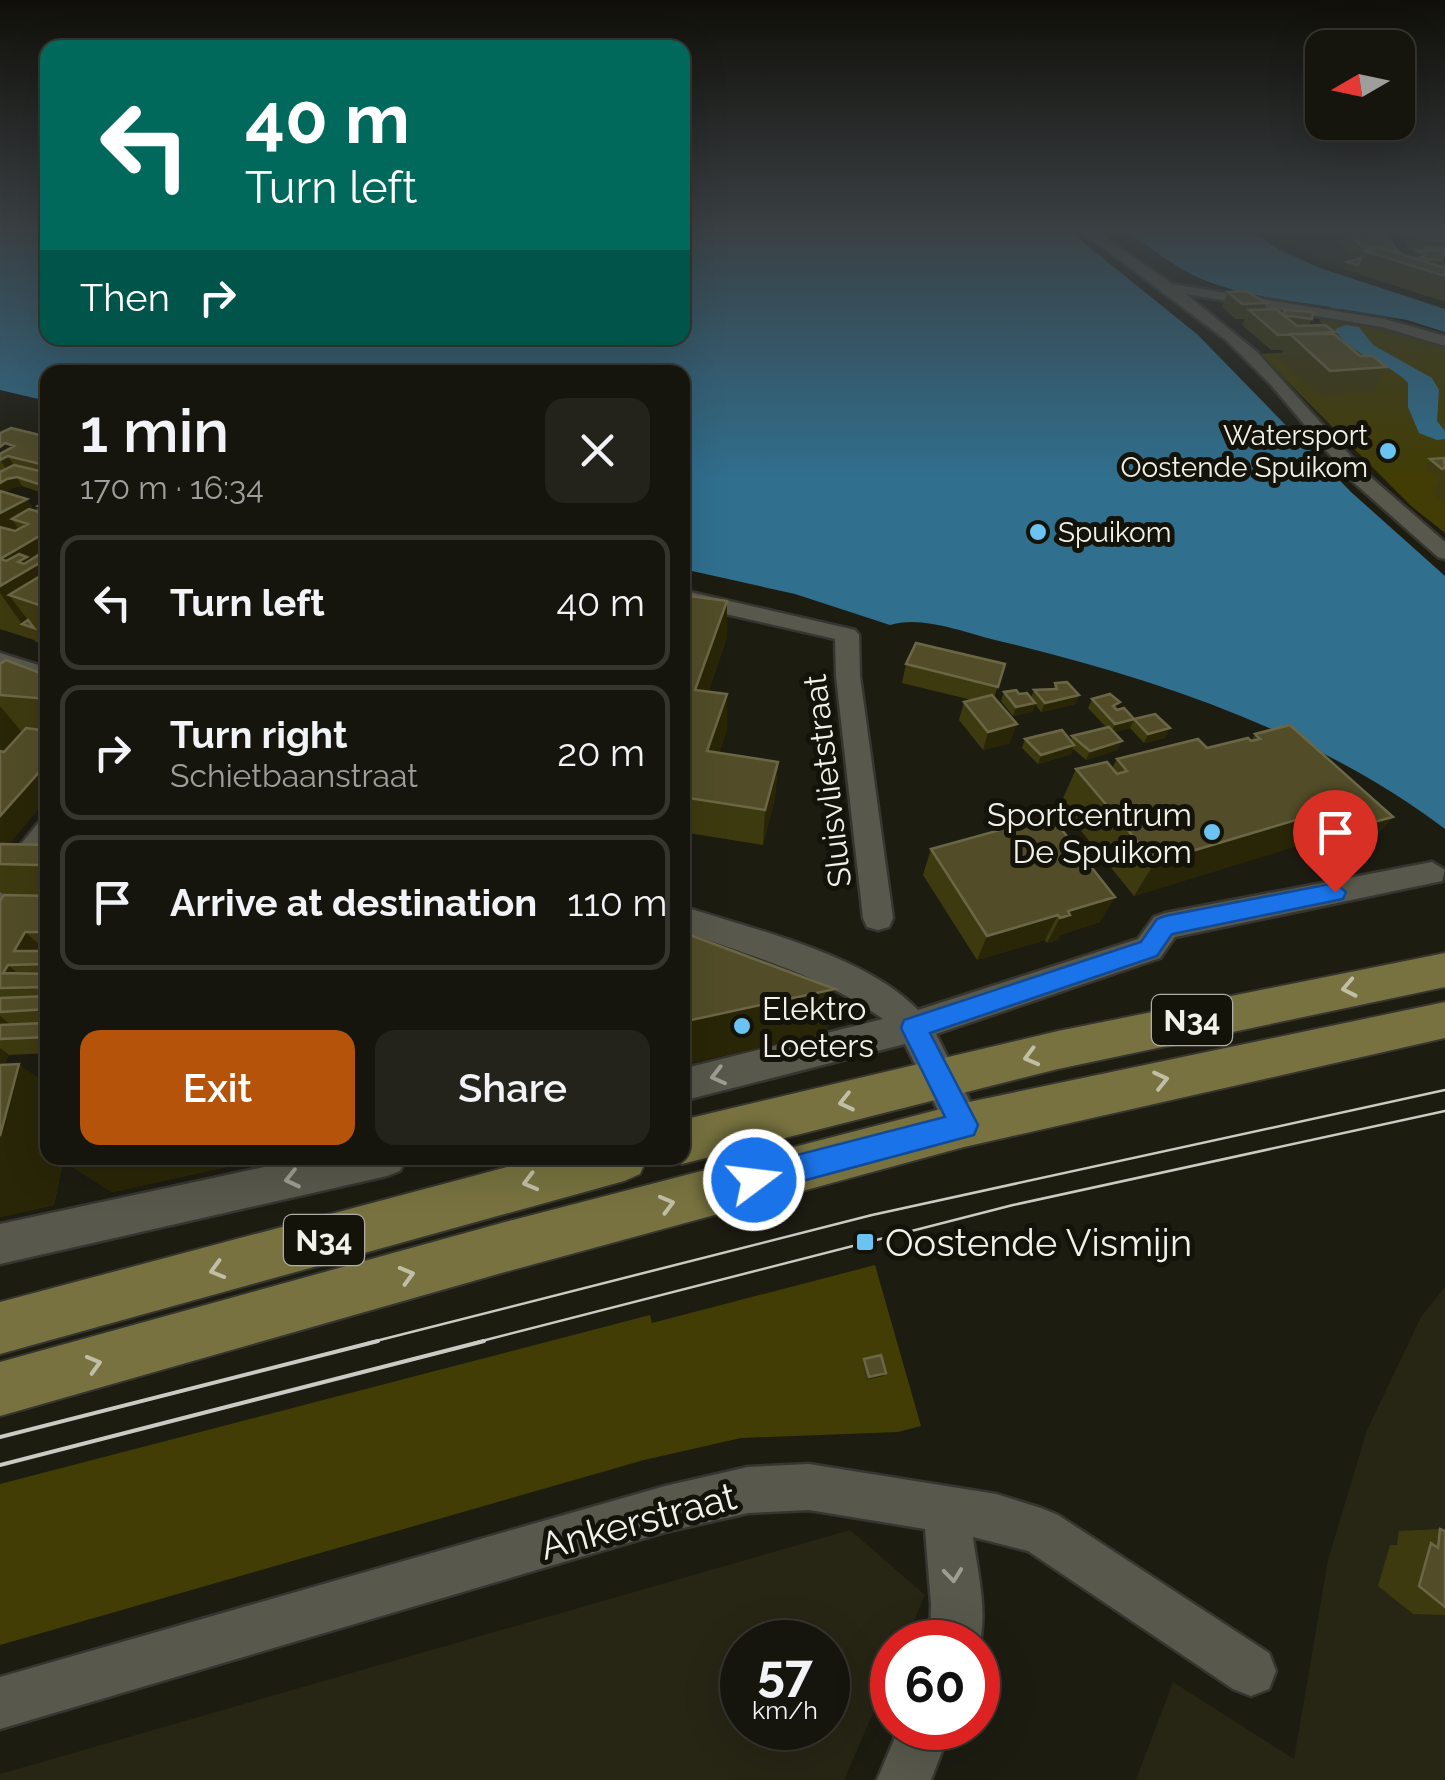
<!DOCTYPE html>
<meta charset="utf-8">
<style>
body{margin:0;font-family:Raleway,sans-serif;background:#23221b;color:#f1f3f6;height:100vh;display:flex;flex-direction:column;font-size:38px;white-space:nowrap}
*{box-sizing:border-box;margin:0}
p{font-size:32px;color:#9e9f9d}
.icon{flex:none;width:55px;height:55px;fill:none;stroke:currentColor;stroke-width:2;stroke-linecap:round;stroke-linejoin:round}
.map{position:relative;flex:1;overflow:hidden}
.details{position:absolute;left:40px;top:365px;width:650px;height:800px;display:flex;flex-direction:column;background:#16150d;border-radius:20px;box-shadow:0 10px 40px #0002,0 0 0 2px #35342e}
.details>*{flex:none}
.hud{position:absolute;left:40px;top:40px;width:650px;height:305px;border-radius:20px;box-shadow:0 10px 40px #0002,0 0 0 2px #35342e;background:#00695c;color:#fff;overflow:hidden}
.needle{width:65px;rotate:261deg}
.controls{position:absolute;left:1305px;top:30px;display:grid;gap:20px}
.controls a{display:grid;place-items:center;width:110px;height:110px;border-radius:20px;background:#16150d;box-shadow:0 10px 40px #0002,0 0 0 2px #35342e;font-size:50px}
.speed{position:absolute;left:720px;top:1620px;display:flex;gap:20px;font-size:50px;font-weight:700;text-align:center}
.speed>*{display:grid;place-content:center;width:130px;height:130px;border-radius:50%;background:#16150d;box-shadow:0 10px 40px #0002,0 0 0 2px #35342e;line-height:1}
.speed small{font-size:25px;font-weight:400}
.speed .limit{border:15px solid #d22;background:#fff;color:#111}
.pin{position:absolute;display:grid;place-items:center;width:85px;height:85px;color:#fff;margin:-102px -42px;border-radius:50% 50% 50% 0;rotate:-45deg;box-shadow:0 0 10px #0007}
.pin .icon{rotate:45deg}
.me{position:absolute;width:110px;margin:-55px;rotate:75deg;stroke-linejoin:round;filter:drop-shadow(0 0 8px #0008)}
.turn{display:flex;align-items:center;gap:35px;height:210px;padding:0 40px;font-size:45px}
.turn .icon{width:130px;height:130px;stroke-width:2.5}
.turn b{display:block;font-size:70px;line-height:85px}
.then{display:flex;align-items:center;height:95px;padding:0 40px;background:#0003;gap:20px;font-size:38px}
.round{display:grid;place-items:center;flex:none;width:105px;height:105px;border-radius:20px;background:#23221b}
.overview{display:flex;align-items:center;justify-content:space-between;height:170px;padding:0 40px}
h1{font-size:60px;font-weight:600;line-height:75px}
.action{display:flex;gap:20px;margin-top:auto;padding:20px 40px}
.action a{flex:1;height:115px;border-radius:20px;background:#b45309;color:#fff;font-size:40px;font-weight:600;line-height:115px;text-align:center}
.action a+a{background:#23221b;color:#f1f3f6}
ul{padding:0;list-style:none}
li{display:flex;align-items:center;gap:30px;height:135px;margin:0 20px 15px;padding:0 20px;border:5px solid #35342e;border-radius:20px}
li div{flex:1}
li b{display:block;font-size:38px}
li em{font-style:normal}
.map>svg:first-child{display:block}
.built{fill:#272514;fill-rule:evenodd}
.green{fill:#423d04}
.water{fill:#306f8e}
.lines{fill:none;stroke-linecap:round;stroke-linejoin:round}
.minor-casing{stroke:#36352f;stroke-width:5}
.major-casing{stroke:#36352f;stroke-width:4}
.minor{fill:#59584c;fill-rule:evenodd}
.major{fill:#77723f;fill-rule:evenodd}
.tram-far1{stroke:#cccbc3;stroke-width:2.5}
.tram{stroke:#cccbc3;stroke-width:4}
.wall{fill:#3e3a10}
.shaded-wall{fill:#292607}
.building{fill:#524d28;stroke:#6b6746;stroke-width:2.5}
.oneway{stroke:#c0bea5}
.oneway2{stroke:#9d9d93}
.route{fill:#1a73e8;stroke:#114b97;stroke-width:2.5}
.poi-dot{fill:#6ac3f1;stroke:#141309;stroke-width:4}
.labels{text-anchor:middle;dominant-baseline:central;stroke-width:10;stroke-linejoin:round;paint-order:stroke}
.far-poi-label{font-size:28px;fill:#f1f1e9;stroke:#141309;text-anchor:end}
.shield{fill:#141309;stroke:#afaea6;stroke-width:2.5}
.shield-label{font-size:30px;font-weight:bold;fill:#f1f1e9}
.street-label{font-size:32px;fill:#f1f1e9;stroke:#141309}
.poi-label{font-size:32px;fill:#f1f1e9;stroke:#141309;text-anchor:end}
.near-poi-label{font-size:38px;fill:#f1f1e9;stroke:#141309;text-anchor:start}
.near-street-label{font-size:38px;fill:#f1f1e9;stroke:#141309}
</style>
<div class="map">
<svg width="1445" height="1780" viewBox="0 0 1445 1780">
<rect width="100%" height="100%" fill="#1d1c11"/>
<path class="built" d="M1270 230 1421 231 1425 235 1363 232 1380 246 1438 250 1445 302 1326 263 1287 243Z
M1445 1287V1780H1136L1173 1682 1294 1759 1328 1560 1367 1430 1421 1317Z
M850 1530 925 1595 905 1642H892V1670L844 1780H0V1774ZM742 1642H828V1728H742Z"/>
<path class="green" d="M1318 315 1369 322 1445 343V533L1411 506 1260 354 1330 350Z
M875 1265 921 1426 898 1432 741 1438 644 1460 0 1645V1484L650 1315 652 1323Z"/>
<path class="water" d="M0 230H47L48 338H682L683 230H1068L1198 335 1351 492 1445 576V829C1316 731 1150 677 995 640 963 632 921 615 890 625L795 594 683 569 682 372H48L47 401 0 390Z
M1124 230H1250L1278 249 1320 268 1445 309V332L1407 320 1341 309 1335 312 1330 307C1284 300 1233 295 1191 274 1167 262 1146 244 1124 230Z
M1346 325 1359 327 1373 345 1432 378 1439 390 1437 421 1445 431V439L1437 440 1419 433 1408 407V383C1387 360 1350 357 1335 329Z"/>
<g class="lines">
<defs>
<path id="minor" d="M1080 230H1094L1172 284 1384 319 1445 336V346L1382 327 1186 294 1257 352 1366 473 1445 542V559L1438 557 1352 481 1271 385 1226 340Z
M1432 230H1445V240Z
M682 590 855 630 859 635 860 676 893 918 889 927 878 930 867 927 863 918 836 676 835 639 682 604Z
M0 653 48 668V685L0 668Z
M48 821V852L11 900 0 904V870L38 823Z
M1432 862 1445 870 1442 881 1175 937 1160 958 936 1034 982 1125 977 1137 964 1142 951 1137 905 1044 682 1101V1069L883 1019C823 976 752 956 682 931V906C755 930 865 955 918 1010L1138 939 1154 917 1165 913Z
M306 1158H406L400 1171 387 1176 0 1264V1224Z
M809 1464 996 1494 1041 1508 1058 1515 1269 1653 1276 1671 1269 1689 1251 1696 1233 1689 1028 1551 973 1537C977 1570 989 1615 978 1648V1642H930L931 1604 925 1529 809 1510 748 1513 665 1532 0 1729V1677L665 1486 748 1467Z
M899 1728H951L931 1780H877Z"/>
<path id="major" d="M1445 953V987L1058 1069 682 1164 666 1158H682V1120L1058 1031Z
M1445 1002V1038L964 1147 505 1272 0 1416V1362L505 1222 964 1103Z
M541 1158H647L640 1174 624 1181 0 1354V1302Z"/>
</defs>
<use href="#minor" class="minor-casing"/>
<use href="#major" class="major-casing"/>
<use href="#minor" class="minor"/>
<use href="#major" class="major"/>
<path class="tram-far1" d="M368 1343 872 1215 1445 1090
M474 1343 1013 1205 1445 1111"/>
<path class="tram" d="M0 1437 378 1341
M0 1465 484 1341"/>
</g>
<path class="wall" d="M1277 230H1317L1315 234 1279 232Z
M1346 230H1362L1399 252 1398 254 1411 258 1414 253 1406 248 1408 243 1395 236 1398 230H1396H1430L1435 235H1445V302L1344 269 1347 262 1354 260 1340 242Z
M1228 292 1267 303 1264 309 1312 319 1309 326 1334 334 1360 356 1386 367 1373 391 1318 395 1279 358 1283 350H1271L1242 325 1245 319H1235L1222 307Z
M0 433 48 437V495L22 486 13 488 4 492 27 499 34 510 48 501V646L36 642 34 640 0 629V454L14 446Z
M1430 459H1445V503L1432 493 1442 477H1437L1425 468Z
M682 595 727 637 708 692 727 730 719 753 778 762 775 797 763 845 682 832Z
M0 664 48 676V797L9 844 41 845 48 836V948H43L42 951H48V1053L9 1055 4 1065 48 1158H267L112 1192 63 1161 54 1205 0 1217V901L4 895 0 892Z
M906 664H1005L994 698 1010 743 983 750 959 720 964 702 972 700 902 683Z
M1055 683 1079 695 1075 704 1041 712 1035 704 1032 712 1013 716 1001 701 1004 692 1031 698 1034 690H1053Z
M1092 699 1117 709 1165 738 1144 743 1130 728 1114 732 1122 741 1117 750 1086 760 1073 749 1071 754 1038 764 1022 748 1025 739 1071 740 1072 736 1106 727 1088 708Z
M1255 734 1393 817 1362 851 1330 861 1318 849 1316 851 1303 852 1299 845 1134 896 1060 805 1076 769 1112 768 1117 759 1207 748 1251 741Z
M931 849 1100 922 1060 935 1057 940 1047 943 1045 940 977 960 923 875Z
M864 1359 883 1376 866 1380 862 1363Z
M1440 1529 1445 1531V1615L1413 1614 1378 1586 1390 1545H1397L1399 1531Z"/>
<path class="shaded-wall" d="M8 456 19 473 12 477 0 460Z
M48 457V466H45L48 470V477L40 464Z
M17 477 22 486 13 488 0 494V483L7 479Z
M27 499 44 525 28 524 12 519 24 537 0 545V506Z
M48 531V556L32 565 48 558V611L45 607 9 595 34 628 22 624 0 593V559Z
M727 601V637L696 725 695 690Z
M727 694V730L708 786 707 751Z
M1079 695 1075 704 1041 712 1045 703Z
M1035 703 1032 712 1013 716 1016 707Z
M0 706 30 742 0 759Z
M1134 719 1130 728 1111 733 1115 724Z
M1017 724 1010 743 983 750 988 732Z
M1170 728 1165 738 1144 743 1148 734Z
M1122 741 1117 750 1086 760 1090 751Z
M1074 745 1071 754 1038 764 1041 755Z
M48 762V797L0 856V816Z
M778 762 775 797 763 845 765 810Z
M1326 811 1298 846 1134 896 1155 862Z
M1393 817 1362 851 1330 861 1359 826Z
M42 858 48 864V876L38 865Z
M1115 897 1100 922 1060 935 1057 940 1047 943 1060 918 1068 911Z
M1058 915 1045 940 977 960 987 936Z
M25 932 43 948 34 965 14 951Z
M8 965 27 981 3 973Z
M835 989 827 1033 682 1065V1022Z
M0 1016 15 1028 0 1034Z
M0 1048 9 1055 0 1073Z
M19 1064 48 1085V1158H267L112 1192 63 1161 54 1205 0 1217V1136Z
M886 1373 883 1376 866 1380 869 1377Z"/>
<path class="building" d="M1348 230 1382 232 1399 252 1377 247 1373 248 1362 247Z
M1400 230H1430L1435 235 1413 234 1412 236Z
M1413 234 1445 235V241L1425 240Z
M1377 247 1445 268V276L1365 251Z
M1425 247 1445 249V251L1428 250Z
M1415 250 1445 251V254L1440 260 1417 259 1426 255Z
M1361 258 1358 265 1347 262Z
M1245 291 1267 303 1242 304 1228 292Z
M1276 309 1297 326 1325 325 1335 332 1278 335 1249 310Z
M1285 310 1313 312 1312 319 1283 315Z
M1290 334H1334L1360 356H1373L1386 367 1330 371Z
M11 428 48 437V457L40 464 8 456 0 460V454L14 446 5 443 0 447V433Z
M1444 458 1445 468 1442 469 1430 459Z
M14 465 48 473V487L17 477 7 479 0 483V472Z
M0 491 27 499 0 513Z
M48 501V509L38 506Z
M29 509 46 514 48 513V531L0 559V527L15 531 28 524 12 519Z
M19 554 27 557 18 562 24 564 40 554 48 557V558L0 586V559L6 561Z
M47 572 48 606 45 607 9 595Z
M682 595 727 601 695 690 727 694 707 751 778 762 765 810 682 797Z
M28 620 34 628 22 624Z
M916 643 1005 664 998 687 906 664Z
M6 660 48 676V699L0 695V664Z
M1067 682 1079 695 1045 703 1034 690 1057 689 1055 683Z
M1016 690 1019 694 1027 693 1035 703 1016 707 1004 692Z
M1110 694 1120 702 1113 706 1117 710 1124 708 1134 719 1115 724 1092 699Z
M992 695 1017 724 988 732 964 702Z
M1155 714 1170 728 1148 734 1134 719Z
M1290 725 1393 817 1359 826 1338 806 1344 816 1331 818 1325 808 1326 811 1155 862 1076 769 1107 762 1117 774 1127 771 1117 759 1198 739 1207 748 1248 738 1251 741 1260 739 1255 734Z
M1109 727 1122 741 1090 751 1072 736Z
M26 728 48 731V762L0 816V751L4 752Z
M1062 730 1074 745 1041 755 1025 739Z
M1051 816 1115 897 1068 911 1070 915 1060 918 1058 915 987 936 931 849Z
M48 836V845H41Z
M0 844 48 845V858H42L38 865 0 864Z
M4 895 48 896V932H25L14 951H48V964L8 965 3 973 48 974V987L0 988V901Z
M682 932 835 989 682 1022Z
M48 996V1009L0 1012V998Z
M48 1016V1037L0 1039V1025L44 1023Z
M19 1064 0 1136V1065Z
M881 1355 886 1373 869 1377 864 1359Z
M1440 1529 1445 1531V1607L1419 1586 1431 1543 1438 1548Z"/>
<defs><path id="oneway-chevron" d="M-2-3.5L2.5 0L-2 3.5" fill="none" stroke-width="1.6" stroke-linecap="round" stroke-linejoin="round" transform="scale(2.5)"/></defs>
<g class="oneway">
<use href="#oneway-chevron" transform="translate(1349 988) rotate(169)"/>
<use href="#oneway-chevron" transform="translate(1031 1057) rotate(165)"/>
<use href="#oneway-chevron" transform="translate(1161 1080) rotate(-13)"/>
<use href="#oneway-chevron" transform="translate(846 1102) rotate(167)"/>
<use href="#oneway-chevron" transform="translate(530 1182) rotate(165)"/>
<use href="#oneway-chevron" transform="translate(667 1204) rotate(-15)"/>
<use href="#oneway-chevron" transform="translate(217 1270) rotate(164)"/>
<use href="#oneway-chevron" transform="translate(407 1275) rotate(-16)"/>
<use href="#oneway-chevron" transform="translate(94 1364) rotate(-16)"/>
</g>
<g class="oneway2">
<use href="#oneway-chevron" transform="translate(718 1076) rotate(166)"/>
<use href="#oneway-chevron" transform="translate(292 1179) rotate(167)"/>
<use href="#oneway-chevron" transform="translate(953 1575) rotate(84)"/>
</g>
<linearGradient id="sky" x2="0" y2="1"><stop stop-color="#100f09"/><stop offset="0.48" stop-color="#3a4043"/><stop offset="1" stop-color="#3a4043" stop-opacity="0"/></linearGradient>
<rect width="1445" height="479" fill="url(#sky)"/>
<path class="route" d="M1335 883 1346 892 1343 899 1172 934 1157 956 930 1033 978 1125 974 1135 754 1194 744 1190 739 1180 744 1170 754 1166 945 1117 901 1028 904 1020 1141 942 1157 919 1165 916Z"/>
<g class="poi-dot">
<circle cx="1388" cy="451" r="10"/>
<circle cx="1038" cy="532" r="10"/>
<circle cx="1212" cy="832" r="10"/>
<circle cx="742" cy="1026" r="10"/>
<rect x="855" y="1232" width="20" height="20" rx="5"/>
</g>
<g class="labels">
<g class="far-poi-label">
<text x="1368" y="435">Watersport<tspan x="1368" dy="32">Oostende Spuikom</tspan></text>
<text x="1058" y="532" text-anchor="start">Spuikom</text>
</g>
<g class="shield">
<rect x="1152" y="995" width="80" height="50" rx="8"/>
<rect x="284" y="1215" width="80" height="50" rx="8"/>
</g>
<g class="shield-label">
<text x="1192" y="1020">N34</text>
<text x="324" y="1240">N34</text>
</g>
<g class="street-label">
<text transform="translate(827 781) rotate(-97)">Sluisvlietstraat</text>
</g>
<g class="poi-label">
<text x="1192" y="814">Sportcentrum<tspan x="1192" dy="37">De Spuikom</tspan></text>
<text x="762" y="1008" text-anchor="start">Elektro<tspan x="762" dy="37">Loeters</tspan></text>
</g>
<g class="near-poi-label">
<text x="885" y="1242">Oostende Vismijn</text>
</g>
<g class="near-street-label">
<text transform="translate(638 1521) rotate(-15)">Ankerstraat</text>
</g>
</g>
</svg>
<div class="controls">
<a><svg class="needle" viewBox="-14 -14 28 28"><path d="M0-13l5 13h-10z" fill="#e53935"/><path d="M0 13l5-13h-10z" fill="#9e9f9d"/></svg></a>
</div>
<div class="speed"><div>57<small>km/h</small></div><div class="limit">60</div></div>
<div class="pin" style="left:1335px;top:892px;background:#d93025"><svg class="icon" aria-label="arrive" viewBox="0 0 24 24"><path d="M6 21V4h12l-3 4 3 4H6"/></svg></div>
<svg class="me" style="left:754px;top:1180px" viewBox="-20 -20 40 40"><circle r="17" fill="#1a73e8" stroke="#fff" stroke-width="3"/><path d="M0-11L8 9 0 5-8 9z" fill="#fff"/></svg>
<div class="hud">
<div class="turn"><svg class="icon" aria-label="left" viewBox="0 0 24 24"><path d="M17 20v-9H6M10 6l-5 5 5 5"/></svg><div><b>40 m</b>Turn left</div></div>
<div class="then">Then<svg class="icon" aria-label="right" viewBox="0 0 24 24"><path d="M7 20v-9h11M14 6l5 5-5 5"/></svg></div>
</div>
<section class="details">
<div class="overview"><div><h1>1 min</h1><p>170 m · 16:34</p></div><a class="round"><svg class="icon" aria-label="close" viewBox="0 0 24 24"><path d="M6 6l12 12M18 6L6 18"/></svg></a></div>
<ul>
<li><svg class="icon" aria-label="left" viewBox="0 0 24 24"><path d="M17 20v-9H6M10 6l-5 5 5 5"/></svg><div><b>Turn left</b></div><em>40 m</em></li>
<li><svg class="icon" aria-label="right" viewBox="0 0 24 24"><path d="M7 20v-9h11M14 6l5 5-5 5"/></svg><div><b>Turn right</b><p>Schietbaanstraat</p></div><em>20 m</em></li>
<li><svg class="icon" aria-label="arrive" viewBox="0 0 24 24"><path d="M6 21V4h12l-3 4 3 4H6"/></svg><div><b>Arrive at destination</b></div><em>110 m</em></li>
</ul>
<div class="action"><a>Exit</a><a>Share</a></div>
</section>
</div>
